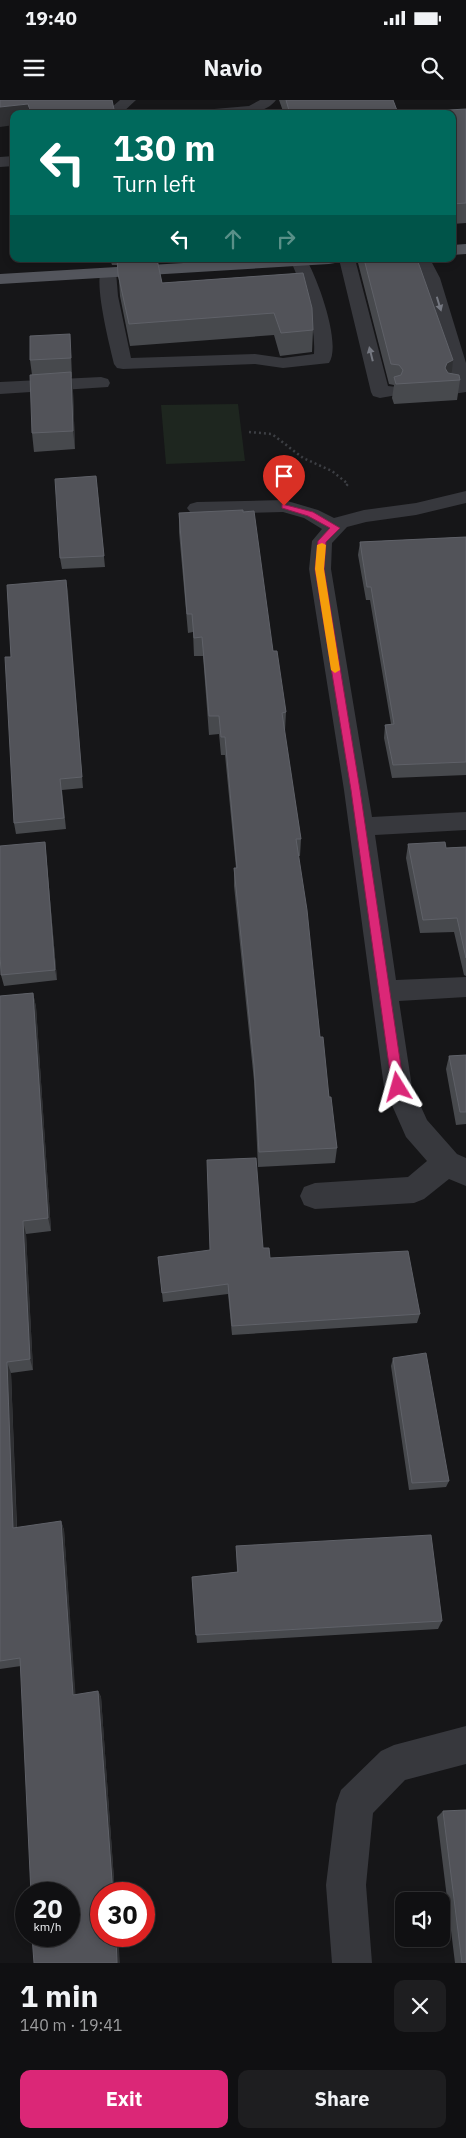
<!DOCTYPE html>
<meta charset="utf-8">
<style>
body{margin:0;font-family:"IBM Plex Sans",sans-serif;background:#1e1e20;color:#f1f3f6;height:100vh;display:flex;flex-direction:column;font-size:19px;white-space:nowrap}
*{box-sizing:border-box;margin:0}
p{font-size:16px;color:#9c9d9f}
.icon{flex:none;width:28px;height:28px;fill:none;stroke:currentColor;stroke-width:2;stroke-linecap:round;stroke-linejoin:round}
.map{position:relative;height:1863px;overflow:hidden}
.drawer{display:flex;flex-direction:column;background:#101012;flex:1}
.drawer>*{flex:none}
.banner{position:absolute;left:10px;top:10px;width:446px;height:152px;border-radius:10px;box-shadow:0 2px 8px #0003,0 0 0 1px #303032;background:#00695c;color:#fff;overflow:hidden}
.controls{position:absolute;left:395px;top:1792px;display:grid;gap:10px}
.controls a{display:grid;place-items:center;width:55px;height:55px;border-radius:10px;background:#101012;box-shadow:0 2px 8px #0003,0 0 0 1px #303032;font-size:25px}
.speed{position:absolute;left:15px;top:1782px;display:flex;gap:10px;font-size:25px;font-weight:700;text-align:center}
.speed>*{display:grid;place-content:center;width:65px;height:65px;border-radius:50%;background:#101012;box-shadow:0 2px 8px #0003,0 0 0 1px #303032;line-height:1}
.speed small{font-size:12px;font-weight:400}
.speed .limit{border:8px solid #d22;background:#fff;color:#111}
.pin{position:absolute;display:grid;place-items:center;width:42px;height:42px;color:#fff;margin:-51px -21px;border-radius:50% 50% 50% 0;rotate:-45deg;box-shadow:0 0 5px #0007}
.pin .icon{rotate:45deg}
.me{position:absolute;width:55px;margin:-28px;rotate:352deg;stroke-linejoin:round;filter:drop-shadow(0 0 4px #0008)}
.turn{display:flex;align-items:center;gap:18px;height:105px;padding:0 20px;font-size:22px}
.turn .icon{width:65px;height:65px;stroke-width:2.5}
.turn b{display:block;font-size:35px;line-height:42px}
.lanes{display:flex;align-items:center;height:48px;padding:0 20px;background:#0003;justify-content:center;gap:25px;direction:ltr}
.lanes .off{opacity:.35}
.round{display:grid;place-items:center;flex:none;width:52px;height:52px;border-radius:10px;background:#1e1e20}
.headline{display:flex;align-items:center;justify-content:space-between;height:85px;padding:0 20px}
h1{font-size:30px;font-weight:700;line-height:38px}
.primary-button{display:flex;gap:10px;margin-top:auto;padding:10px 20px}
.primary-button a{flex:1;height:58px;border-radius:10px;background:#db2777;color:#fff;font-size:20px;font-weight:700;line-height:58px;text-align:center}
.primary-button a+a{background:#1e1e20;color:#f1f3f6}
.status{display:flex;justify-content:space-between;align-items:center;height:35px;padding:0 25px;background:#101012;direction:ltr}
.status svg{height:14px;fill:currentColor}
header{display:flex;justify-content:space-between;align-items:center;height:65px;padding:0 20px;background:#101012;font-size:22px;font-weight:700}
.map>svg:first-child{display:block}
.green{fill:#1e261f}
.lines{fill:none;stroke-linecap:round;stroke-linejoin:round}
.path{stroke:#3d3f44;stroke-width:2.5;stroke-dasharray:2 3;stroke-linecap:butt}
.minor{fill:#37383d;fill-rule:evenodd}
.major{fill:#53555c;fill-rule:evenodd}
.wall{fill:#47494d}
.shaded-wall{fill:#2f3033}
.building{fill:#525359;stroke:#5f6168}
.oneway{fill:#757881}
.route{fill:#db2777;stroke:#8e194d}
.slow{fill:#f59e0b}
</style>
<div class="status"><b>19:40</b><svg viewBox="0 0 49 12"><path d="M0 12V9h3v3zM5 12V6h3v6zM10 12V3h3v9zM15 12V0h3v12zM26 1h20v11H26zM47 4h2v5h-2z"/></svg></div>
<header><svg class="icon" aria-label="menu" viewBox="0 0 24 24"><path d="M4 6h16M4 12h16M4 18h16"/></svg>Navio<svg class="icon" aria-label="search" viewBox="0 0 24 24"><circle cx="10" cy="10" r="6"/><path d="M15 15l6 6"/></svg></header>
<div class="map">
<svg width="466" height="1863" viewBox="0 0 466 1863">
<rect width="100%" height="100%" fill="#161618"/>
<path class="green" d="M238 304 245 361 166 364 161 305Z"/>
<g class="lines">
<path class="path" d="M249 332 272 334 303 358 332 371 348 384 345 387"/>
<path class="minor" d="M120 0H136L121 14H104Z
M260 0H276C264 17 226 17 207 13L209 10 214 9 249 6Z
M14 56V66L0 67V57Z
M292 159H306C317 177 342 244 329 263L283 268 255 264 123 269 117 268 114 264C110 247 93 181 102 168H114L116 172 118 196 131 258 255 254 283 258 314 254C316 222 303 191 291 161Z
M339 159H355L388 286 397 287 399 291 397 295 380 298 373 296 371 292Z
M414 159H430L440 178 466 263V292L453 294 446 292 444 288 446 284 453 282 422 178Z
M101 277 108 279 110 283 108 287 0 294V282Z
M466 391V403L416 415 366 422 347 427 332 443 331 469 372 717 466 712V730L375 735 396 880 466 877V897L399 901 412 987 427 1020 457 1054 466 1058V1086L449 1079 424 1099 414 1103 315 1109 304 1105 300 1096 304 1087 315 1083 408 1077 427 1061 406 1037 384 987 344 690 309 469 312 441 322 429 304 418 283 412 197 414 190 412 187 408 190 404 197 402 284 400 318 410 334 418 364 410 416 403Z
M466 1626V1664L405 1680 373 1713 366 1785 372 1863H332L326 1785 336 1704 341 1690 381 1651 394 1645Z"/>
<path class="major" d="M466 144V154L452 155V145Z
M250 159H337L335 163 329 164 0 184V174Z"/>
</g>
<path class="wall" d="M279 0H393L398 13 466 9V123L452 124V14H284Z
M110 159H157L162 183 303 173 313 230 312 252 280 256 274 235 130 246 120 196 118 165H112Z
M357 159H417L452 274 460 280 457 300 394 304 392 298 394 285 389 284Z
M71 253 72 277H71L73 291 75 349 34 352 32 333V275L30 260Z
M96 376 105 467 62 469 60 458Z
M179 413 273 551 286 612 285 631H284L301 739 300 756H298L320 937 337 1048 335 1063 258 1067 254 981 234 786V768H236L225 655H221L219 634 209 635 203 556H194L193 532 188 533 179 432Z
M466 437V675L392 678 384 638 385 625 391 624 370 500H366L358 455 360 442Z
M66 480 83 688 62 690 66 729 16 734 14 723 11 557Z
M45 742 46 753 57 880 4 886 1 875Z
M408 744 446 748 466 747V876L464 875 454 832 420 833 406 758Z
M33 893 36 907 51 1131 26 1134 33 1270 11 1273 17 1428 61 1421 64 1430 75 1595 98 1591 101 1597 115 1794 21 1566 0 1569V896Z
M466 955V1024L456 1025 446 969 449 956Z
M263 1148 270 1158 420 1214 417 1223 232 1235 228 1194 163 1202 158 1157Z
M393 1258 449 1381 446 1387 409 1390 391 1266Z
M236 1446 442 1521 438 1529 197 1543 192 1477 237 1472Z
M443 1711 466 1863H455L437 1717Z"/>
<path class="shaded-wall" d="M28 4 29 14H14V25L0 27V7Z
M453 260 451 280 445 268 447 263Z
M71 272 73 291 75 349 73 331Z
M66 480 68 491 83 688 82 677Z
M45 742 46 753 57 880 55 870Z
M33 893 36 907 51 1131 48 1118Z
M23 1121 26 1134 33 1270 30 1259Z
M7 1262 11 1273 17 1437 13 1428Z
M61 1421 64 1430 76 1601 73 1595Z
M98 1591 101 1597 115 1794H113Z
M116 1836H118L120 1863H117Z"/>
<path class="building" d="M0 0H112L115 14H31L28 4 0 7Z
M286 0H393L398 13 466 9V103L452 104V14H290Z
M117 159H157L162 183 303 173 312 208 313 230 281 233 274 213 129 224 118 174Z
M364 159H417L453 260 447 263 445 268 448 273 459 275 460 280 396 284 394 277 401 275 403 270 399 265 391 264Z
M70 234 71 258 30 260V236Z
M71 272 73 331 32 333 30 275Z
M96 376 104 456 60 458 55 379Z
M243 410V412L254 411 273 551H277L286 612 282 613 301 739H296L307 810 320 937H323L329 997H331L337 1048 259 1052 254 965 234 768H237L225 637H221L219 616H209L202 537 194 538 192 514H187L179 413Z
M466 437V662L393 665 385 625 394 624 371 487H367L360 442Z
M66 480 82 677 60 679 64 718 14 723 5 557H11L7 485Z
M45 742 55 870 1 875 0 851V746Z
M445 742 446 748 466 747V858L457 818 423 820 408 744Z
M33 893 48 1118 23 1121 30 1259 7 1262 13 1428 61 1421 73 1595 98 1591 113 1794H101V1836H116L117 1863H34L32 1836H69V1794H31L20 1558 0 1561V896Z
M466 955V1012H460L449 956Z
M256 1058 263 1148H269L270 1158 408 1151 420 1214 232 1226 228 1184 162 1193 158 1157 210 1150 207 1060Z
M426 1253 449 1381 412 1383 393 1258Z
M431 1435 442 1521 196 1535 192 1477 238 1472 236 1446Z
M466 1710V1863H462L443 1711Z"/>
<defs><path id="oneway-solid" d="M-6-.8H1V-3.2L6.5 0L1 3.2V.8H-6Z" transform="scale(1.25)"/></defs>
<g class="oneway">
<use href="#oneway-solid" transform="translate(439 204) rotate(73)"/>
<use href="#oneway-solid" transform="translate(371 254) rotate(-104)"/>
</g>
<path class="route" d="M282 404 313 412 340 428 326 442 324 469 360 690 404 987 402 991H394L392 987 351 690 315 469 318 441 330 428 308 416 282 408Z"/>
<path class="slow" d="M322 443 326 445 324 469 340 570 335 573 331 570 315 469 317 445Z"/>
</svg>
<div class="controls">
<a><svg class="icon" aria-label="sound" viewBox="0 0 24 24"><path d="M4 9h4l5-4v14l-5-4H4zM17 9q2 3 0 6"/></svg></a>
</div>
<div class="speed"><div>20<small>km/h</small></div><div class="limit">30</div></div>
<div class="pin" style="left:284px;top:406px;background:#d93025"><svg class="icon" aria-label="arrive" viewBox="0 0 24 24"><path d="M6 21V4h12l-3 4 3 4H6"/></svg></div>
<svg class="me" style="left:398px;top:987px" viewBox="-20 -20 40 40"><path d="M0-17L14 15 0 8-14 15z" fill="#db2777" stroke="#fff" stroke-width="4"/></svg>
<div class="banner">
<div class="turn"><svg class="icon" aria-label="left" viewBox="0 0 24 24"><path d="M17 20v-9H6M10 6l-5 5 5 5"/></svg><div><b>130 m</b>Turn left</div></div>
<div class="lanes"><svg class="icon" aria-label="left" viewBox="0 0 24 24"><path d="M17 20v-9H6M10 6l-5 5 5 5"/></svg><svg class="icon off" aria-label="ahead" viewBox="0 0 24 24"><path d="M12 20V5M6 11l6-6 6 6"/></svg><svg class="icon off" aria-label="right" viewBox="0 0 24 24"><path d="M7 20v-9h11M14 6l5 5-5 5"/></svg></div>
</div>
</div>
<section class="drawer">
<div class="headline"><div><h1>1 min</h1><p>140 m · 19:41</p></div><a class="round"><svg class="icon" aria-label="close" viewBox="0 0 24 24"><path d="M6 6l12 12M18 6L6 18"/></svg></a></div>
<div class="primary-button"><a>Exit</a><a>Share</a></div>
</section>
